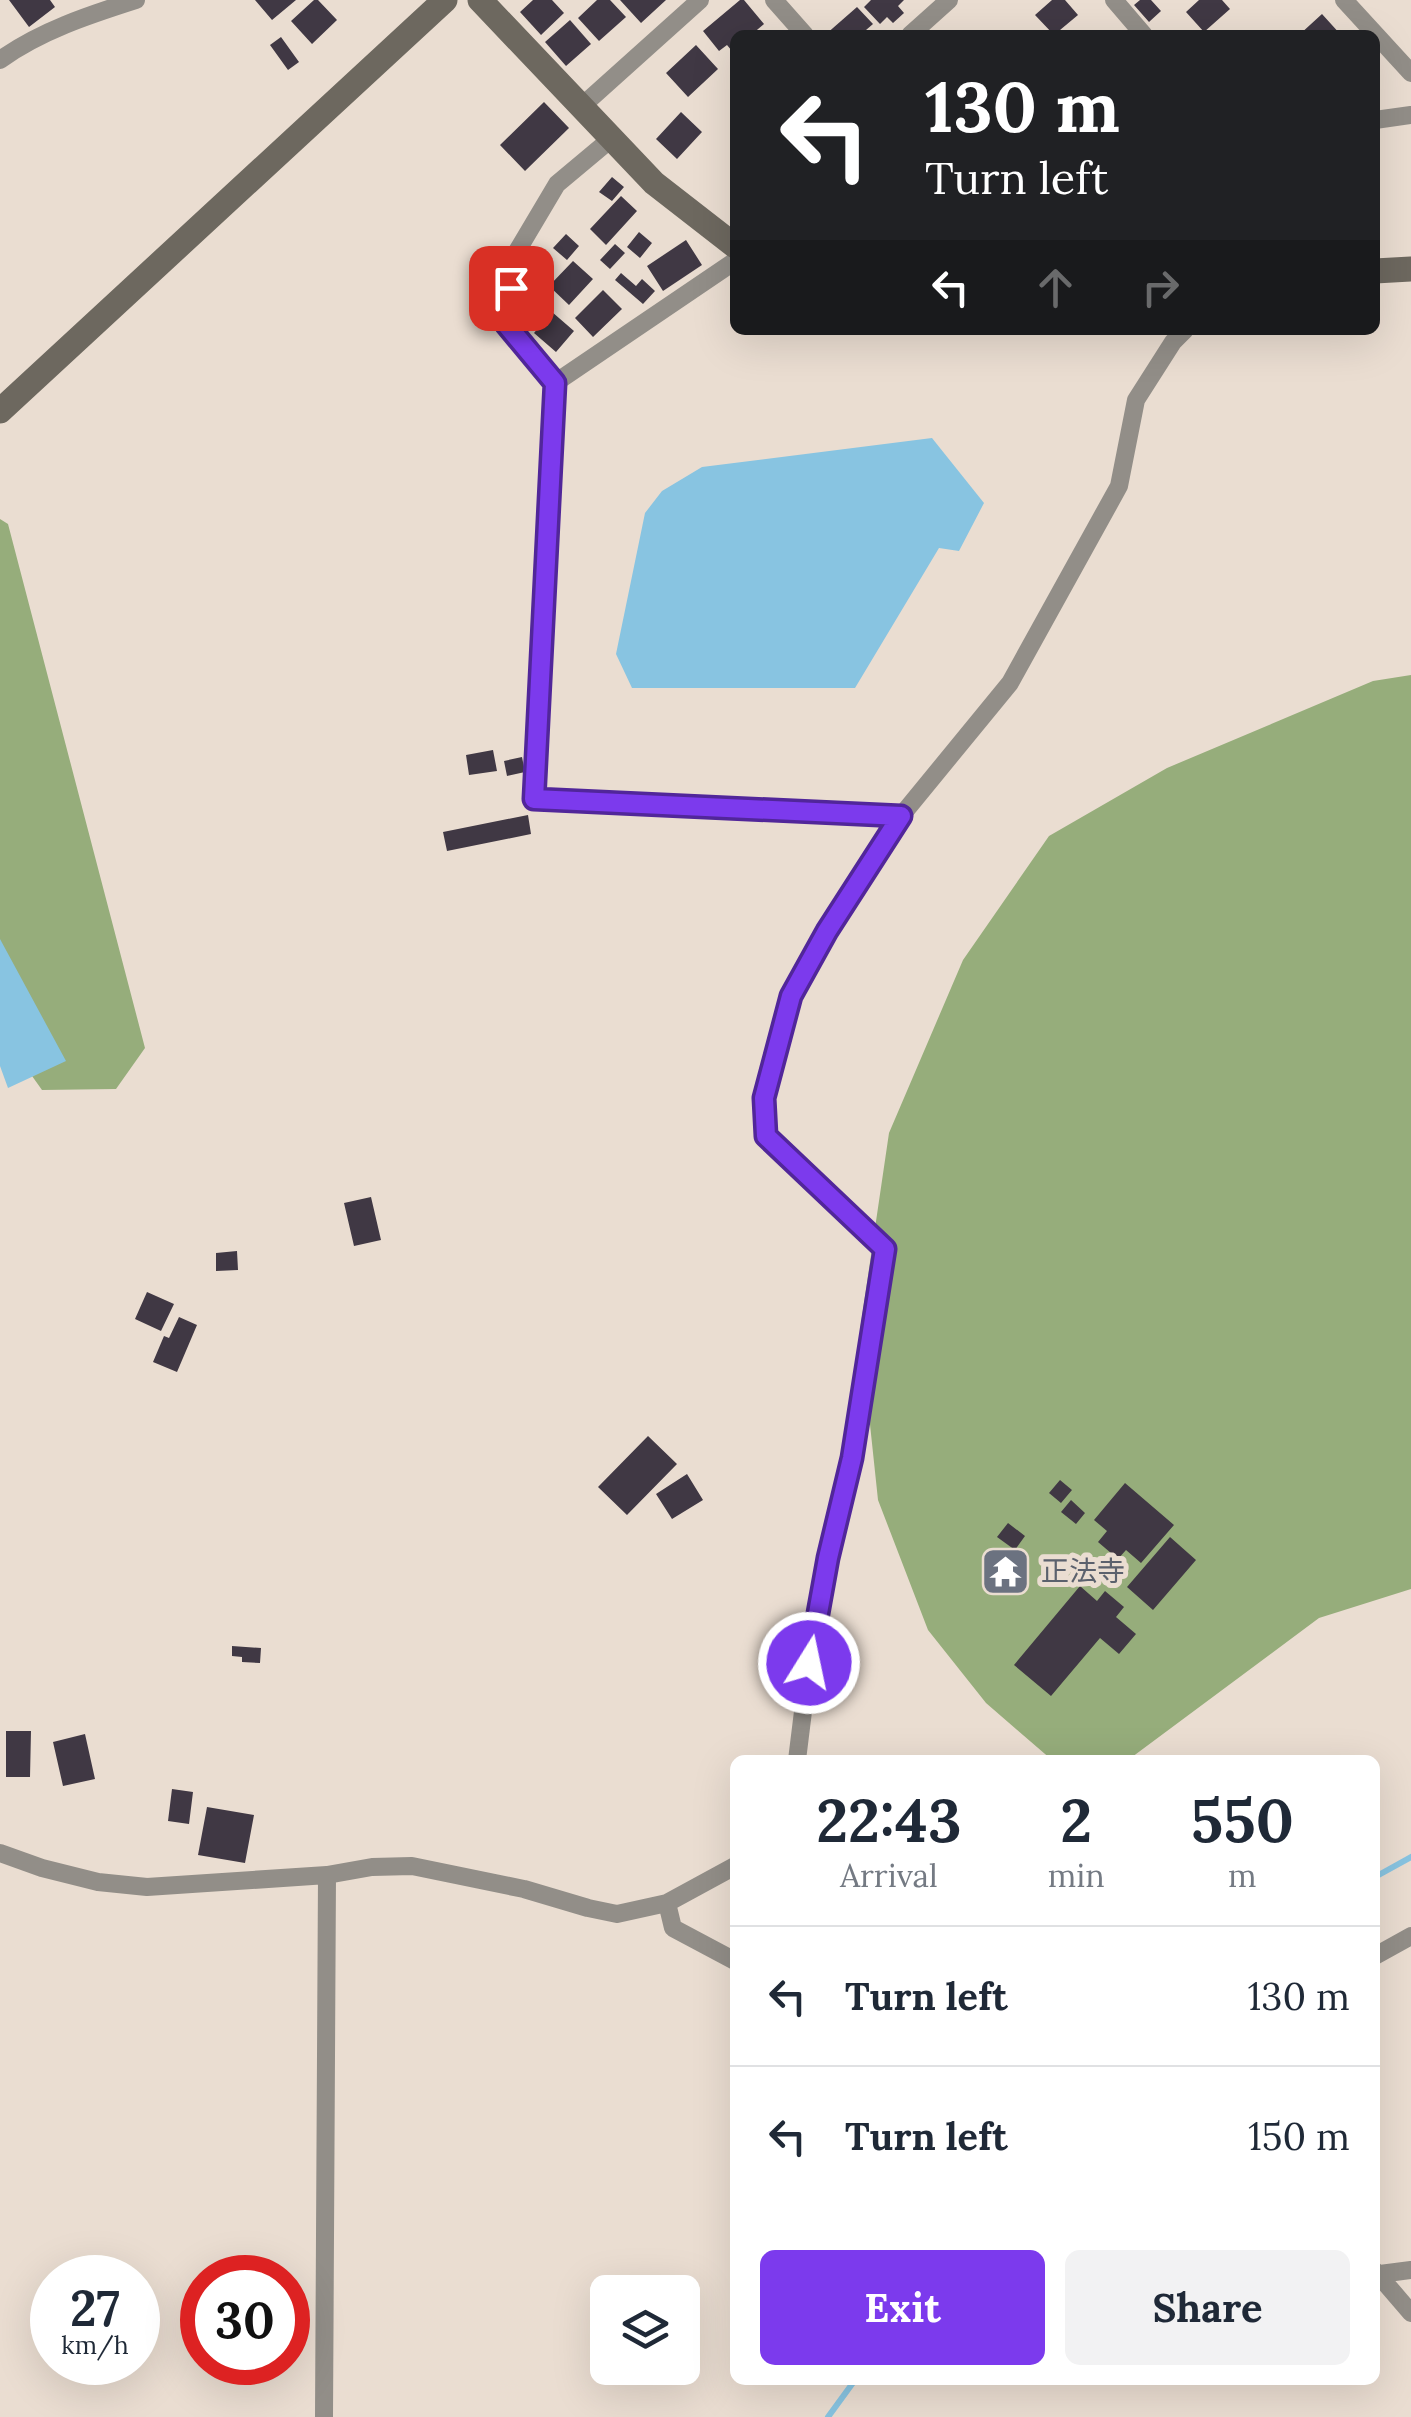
<!DOCTYPE html>
<meta charset="utf-8">
<style>
body{margin:0;font-family:Lora,"Noto Sans JP",serif;background:#f2f2f3;color:#1f2937;height:100vh;display:flex;flex-direction:column;font-size:38px;white-space:nowrap}
*{box-sizing:border-box;margin:0}
p{font-size:32px;color:#747a83}
.icon{flex:none;width:55px;height:55px;fill:none;stroke:currentColor;stroke-width:2;stroke-linecap:round;stroke-linejoin:round}
.map{position:relative;flex:1;overflow:hidden}
.panel{position:absolute;left:730px;top:1755px;width:650px;height:630px;display:flex;flex-direction:column;background:#fff;border-radius:15px;box-shadow:0 10px 40px #0002}
.panel>*{flex:none}
.guide{position:absolute;left:730px;top:30px;width:650px;height:305px;border-radius:15px;box-shadow:0 10px 40px #0002;background:#202124;color:#fff;overflow:hidden}
.fabs{position:absolute;left:590px;top:2275px;display:grid;gap:20px}
.fabs a{display:grid;place-items:center;width:110px;height:110px;border-radius:15px;background:#fff;box-shadow:0 10px 40px #0002;font-size:50px}
.speed{position:absolute;left:30px;top:2255px;display:flex;gap:20px;font-size:50px;font-weight:700;text-align:center}
.speed>*{display:grid;place-content:center;width:130px;height:130px;border-radius:50%;background:#fff;box-shadow:0 10px 40px #0002;line-height:1}
.speed small{font-size:25px;font-weight:400}
.speed .limit{border:15px solid #d22;background:#fff;color:#111}
.pin{position:absolute;display:grid;place-items:center;width:85px;height:85px;color:#fff;margin:-42px;border-radius:20px;box-shadow:0 5px 15px #0006}
.me{position:absolute;width:110px;margin:-55px;rotate:10deg;stroke-linejoin:round;filter:drop-shadow(0 0 8px #0008)}
.turn{display:flex;align-items:center;gap:35px;height:210px;padding:0 30px;font-size:45px}
.turn .icon{width:130px;height:130px;stroke-width:2.5}
.turn b{display:block;font-size:70px;line-height:85px}
.lanes{display:flex;align-items:center;height:95px;padding:0 30px;background:#0003;justify-content:center;gap:50px;direction:ltr}
.lanes .off{opacity:.35}
.eta{display:flex;justify-content:space-evenly;align-items:center;height:170px;text-align:center}
.eta b{font-size:60px;font-weight:700;line-height:70px}
.button{display:flex;gap:20px;margin-top:auto;padding:20px 30px}
.button a{flex:1;height:115px;border-radius:15px;background:#7c3aed;color:#fff;font-size:40px;font-weight:700;line-height:115px;text-align:center}
.button a+a{background:#f2f2f3;color:#1f2937}
ul{padding:0;list-style:none}
li{display:flex;align-items:center;gap:30px;height:140px;padding:0 30px;border-top:2px solid #e0e1e3}
li div{flex:1}
li b{display:block;font-size:38px}
li em{font-style:normal}
.map>svg:first-child{display:block}
.forest{fill:#96ad7b}
.water{fill:#88c4e1}
.lines{fill:none;stroke-linecap:round;stroke-linejoin:round}
.stream{stroke:#88c4e1;stroke-width:6}
.building{fill:#403844}
.street{stroke:#928e88;stroke-width:18}
.secondary{stroke:#6d685f;stroke-width:25}
.route-casing{stroke:#51269a;stroke-width:25}
.route{stroke:#7c3aed;stroke-width:18}
.labels{text-anchor:middle;dominant-baseline:central;stroke-width:10;stroke-linejoin:round;paint-order:stroke}
.worship-label{font-size:28px;fill:#5b616d;stroke:#eaddd1;text-anchor:start}
</style>
<div class="map">
<svg width="1411" height="2417" viewBox="0 0 1411 2417">
<rect width="100%" height="100%" fill="#eaddd1"/>
<path class="forest" d="M0 519 8 524 145 1048 116 1089 42 1090 0 1031Z
M1411 675V1589L1319 1618 1128 1760H1052L986 1703 928 1630 878 1500 860 1330 889 1133 963 960 1049 836 1167 768 1373 681Z"/>
<path class="water" d="M932 438 984 503 959 551 939 548 855 688H632L616 654 645 513 662 491 702 467Z
M0 939 66 1061 8 1088 0 1066Z"/>
<g class="lines">
<path class="stream" d="M1375 1877 1411 1857
M828 2417 855 2380"/>
</g>
<path class="building" d="M9 0H50L55 7 29 27Z
M255 0H296L272 20Z
M314 0H318L337 20 312 44 291 21Z
M533 0H552L564 13 541 35 520 12Z
M597 0H610L626 17 599 41 578 18Z
M620 0H666L641 23Z
M740 0H744L764 24 751 35H735V49L732 51 727 45 719 51 703 31Z
M871 0H904L898 6 904 13 893 23 887 17 880 24 864 7Z
M1052 0H1065L1078 15 1054 35 1035 15Z
M1140 0H1151L1161 11 1149 22 1134 5Z
M1199 0H1222L1230 9 1204 32 1186 12Z
M857 7 873 24 866 30 870 35H825Z
M1322 14 1341 35H1299Z
M570 20 591 44 566 66 545 42Z
M281 37 299 62 288 70 270 45Z
M696 45 718 69 688 97 666 73Z
M544 102 569 128 525 171 500 145Z
M681 112 702 132 677 159 656 139Z
M612 177 624 187 612 201 599 192Z
M621 196 637 211 606 245 590 229Z
M639 232 652 243 640 258 627 247Z
M566 234 579 246 567 260 553 248Z
M686 240 702 265 663 291 647 266Z
M615 244 625 253 610 269 600 260Z
M573 261 593 279 569 305 549 286Z
M621 273 636 286 642 279 655 291 643 304 615 280Z
M603 290 622 309 593 337 575 318Z
M552 312 574 331 556 352 534 333Z
M493 750 497 771 469 775 466 755Z
M522 757 525 772 507 776 504 761Z
M528 815 531 834 447 851 443 832Z
M371 1197 381 1240 354 1246 344 1203Z
M237 1251 238 1270 216 1271V1253Z
M147 1292 174 1304 161 1331 135 1319Z
M179 1317 197 1325 177 1372 153 1362 164 1336 169 1338Z
M648 1436 677 1464 627 1515 598 1487Z
M687 1474 703 1500 672 1519 656 1494Z
M1060 1480 1072 1490 1061 1503 1049 1493Z
M1125 1483 1174 1525 1141 1563 1126 1550 1118 1559 1098 1542 1107 1531 1094 1520Z
M1071 1500 1085 1513 1076 1524 1061 1512Z
M1008 1523 1025 1536 1015 1550 997 1537Z
M1170 1537 1196 1560 1153 1610 1127 1587Z
M1080 1586 1097 1601 1105 1591 1124 1607 1116 1617 1136 1634 1119 1654 1100 1638 1051 1696 1014 1665Z
M232 1646 261 1648 260 1663 242 1662V1657L232 1656Z
M6 1731H31L30 1777H6Z
M85 1734 95 1779 63 1786 53 1742Z
M172 1789 193 1792 189 1824 168 1821Z
M207 1807 254 1815 245 1863 198 1855Z"/>
<g class="lines">
<path class="street" d="M774 0 805 35
M1114 0 1144 35
M1344 0 1411 73
M910 35 949 0
M0 60C40 31 89 15 136 0
M582 106 700 0
M1375 120 1411 115
M612 138 557 184 516 253 506 324 555 383 534 799 901 816
M555 383 735 261
M797 1760 809 1663 827 1558 853 1458 885 1249 766 1137 764 1098 791 996 827 931 901 816 1010 683 1119 486 1136 400 1173 342 1185 330
M0 1853 42 1868 98 1882 147 1887 327 1875 372 1867 412 1866 524 1889 588 1908 617 1914 667 1903 735 1866
M667 1903 673 1928 735 1961
M1375 1956 1411 1936
M1375 2271 1411 2313
M1380 2274 1411 2270
M324 2417 327 1875"/>
<path class="secondary" d="M480 0 654 183 735 246
M1375 271 1411 269
M0 411 445 0"/>
</g>
<g class="lines">
<defs>
<path id="route" d="M511 288 506 324 555 383 534 799 901 816 827 931 791 996 764 1098 766 1136 885 1249 852 1458 828 1558 809 1663"/>
</defs>
<use href="#route" class="route-casing"/>
<use href="#route" class="route"/>
</g>
<defs>
<symbol id="temple-square" viewBox="-11 -11 22 22"><rect x="-9" y="-9" width="18" height="18" rx="4" fill="#6b7280" stroke="#eaddd1"/><path d="M0-6L5-2H3V0L6.5 2.5H4V6H1.5V3h-3V6H-4V2.5H-6.5L-3 0V-2H-5Z" fill="#fff"/></symbol>
</defs>
<g fill-rule="evenodd">
<use href="#temple-square" x="978" y="1544" width="55" height="55"/>
</g>
<g class="labels">
<g class="worship-label">
<text x="1041" y="1571">正法寺</text>
</g>
</g>
</svg>
<div class="fabs">
<a><svg class="icon" aria-label="layers" viewBox="0 0 24 24"><path d="M12 4l9 5-9 5-9-5zM3 14l9 5 9-5"/></svg></a>
</div>
<div class="speed"><div>27<small>km/h</small></div><div class="limit">30</div></div>
<div class="pin" style="left:511px;top:288px;background:#d93025"><svg class="icon" aria-label="arrive" viewBox="0 0 24 24"><path d="M6 21V4h12l-3 4 3 4H6"/></svg></div>
<svg class="me" style="left:809px;top:1663px" viewBox="-20 -20 40 40"><circle r="17" fill="#7c3aed" stroke="#fff" stroke-width="3"/><path d="M0-11L8 9 0 5-8 9z" fill="#fff"/></svg>
<div class="guide">
<div class="turn"><svg class="icon" aria-label="left" viewBox="0 0 24 24"><path d="M17 20v-9H6M10 6l-5 5 5 5"/></svg><div><b>130 m</b>Turn left</div></div>
<div class="lanes"><svg class="icon" aria-label="left" viewBox="0 0 24 24"><path d="M17 20v-9H6M10 6l-5 5 5 5"/></svg><svg class="icon off" aria-label="ahead" viewBox="0 0 24 24"><path d="M12 20V5M6 11l6-6 6 6"/></svg><svg class="icon off" aria-label="right" viewBox="0 0 24 24"><path d="M7 20v-9h11M14 6l5 5-5 5"/></svg></div>
</div>
<section class="panel">
<div class="eta">
<div><b>22:43</b><p>Arrival</p></div>
<div><b>2</b><p>min</p></div>
<div><b>550</b><p>m</p></div>
</div>
<ul>
<li><svg class="icon" aria-label="left" viewBox="0 0 24 24"><path d="M17 20v-9H6M10 6l-5 5 5 5"/></svg><div><b>Turn left</b></div><em>130 m</em></li>
<li><svg class="icon" aria-label="left" viewBox="0 0 24 24"><path d="M17 20v-9H6M10 6l-5 5 5 5"/></svg><div><b>Turn left</b></div><em>150 m</em></li>
</ul>
<div class="button"><a>Exit</a><a>Share</a></div>
</section>
</div>
